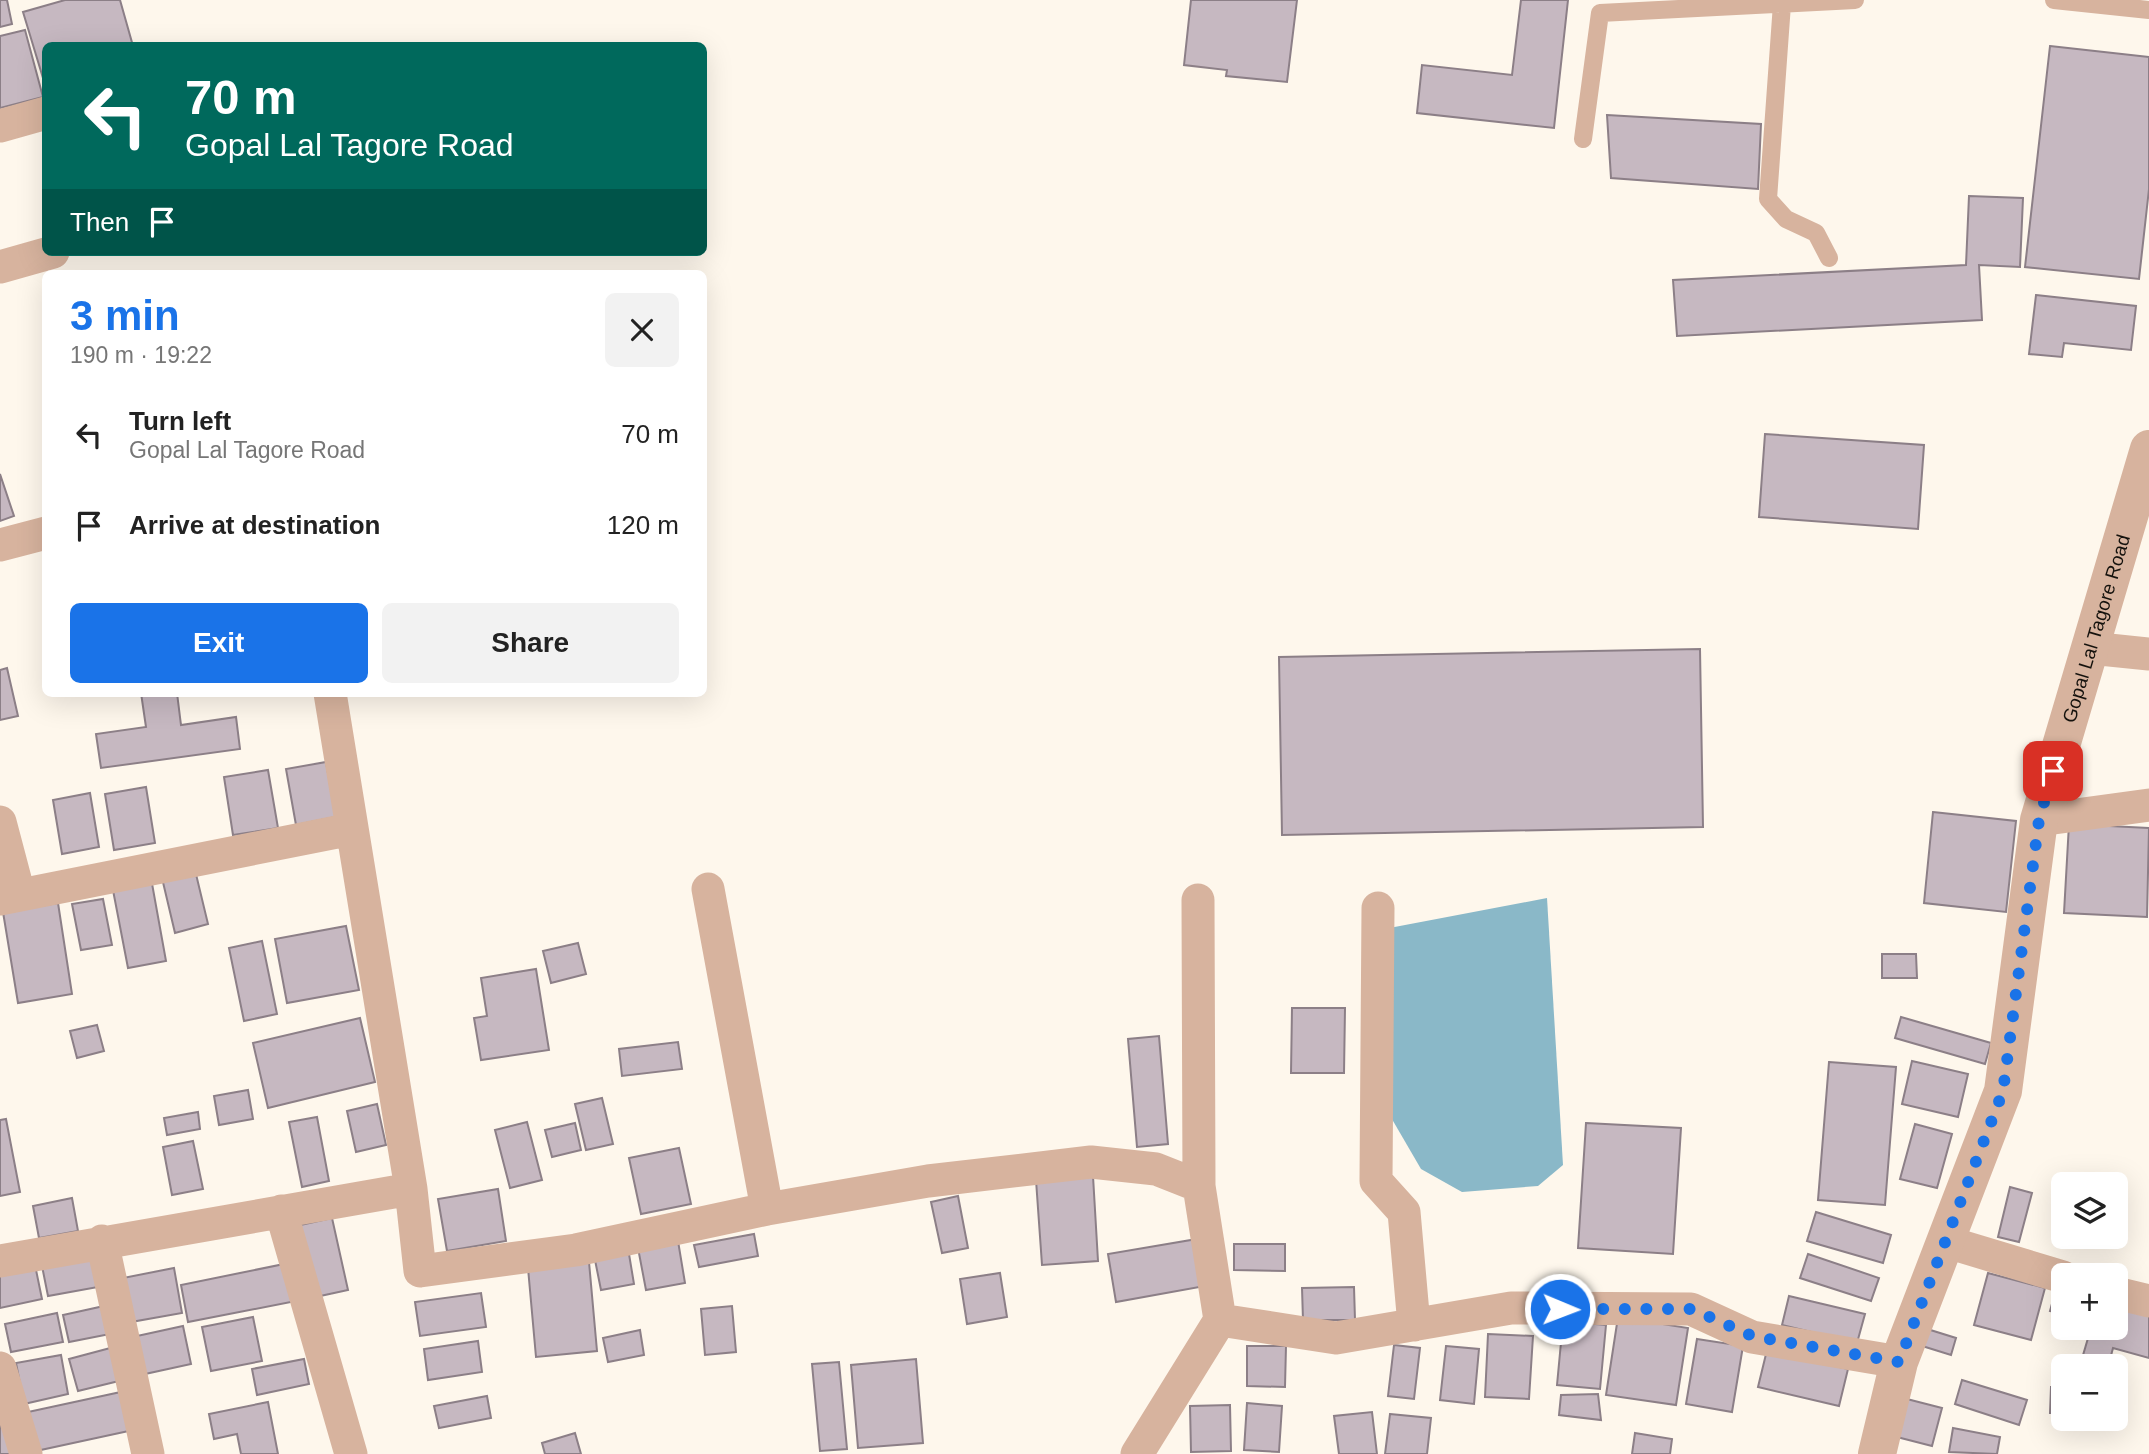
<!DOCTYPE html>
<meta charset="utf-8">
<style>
body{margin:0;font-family:Helvetica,sans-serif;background:#f2f2f2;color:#222;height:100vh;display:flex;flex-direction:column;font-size:26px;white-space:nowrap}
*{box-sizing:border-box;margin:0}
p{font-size:23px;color:#767676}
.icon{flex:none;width:38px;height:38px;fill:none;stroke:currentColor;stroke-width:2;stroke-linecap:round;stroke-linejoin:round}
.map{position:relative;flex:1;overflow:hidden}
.sheet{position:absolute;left:42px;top:270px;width:665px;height:427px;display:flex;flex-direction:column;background:#fff;border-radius:10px;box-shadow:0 7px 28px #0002}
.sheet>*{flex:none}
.guide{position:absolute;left:42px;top:42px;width:665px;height:214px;border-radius:10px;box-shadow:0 7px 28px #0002;background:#00695c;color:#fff;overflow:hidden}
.buttons{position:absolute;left:2051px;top:1172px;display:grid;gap:14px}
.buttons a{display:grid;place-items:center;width:77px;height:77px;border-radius:10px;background:#fff;box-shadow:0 7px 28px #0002;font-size:35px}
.pin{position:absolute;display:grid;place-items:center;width:60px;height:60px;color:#fff;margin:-30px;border-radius:14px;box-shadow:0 4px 10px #0006}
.me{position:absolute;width:77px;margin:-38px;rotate:91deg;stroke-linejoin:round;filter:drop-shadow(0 0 5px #0008)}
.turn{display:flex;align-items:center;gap:24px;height:147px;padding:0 28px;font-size:32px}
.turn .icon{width:91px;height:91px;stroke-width:2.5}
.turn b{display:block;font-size:49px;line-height:60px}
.then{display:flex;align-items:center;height:66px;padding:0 28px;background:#0003;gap:14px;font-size:26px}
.round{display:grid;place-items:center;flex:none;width:74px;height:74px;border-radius:10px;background:#f2f2f2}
.headline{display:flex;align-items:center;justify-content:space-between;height:119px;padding:0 28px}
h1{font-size:42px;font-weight:600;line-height:52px;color:#1a73e8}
.action{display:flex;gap:14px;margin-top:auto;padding:14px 28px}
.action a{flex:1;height:80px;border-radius:10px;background:#1a73e8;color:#fff;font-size:28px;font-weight:600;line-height:80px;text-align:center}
.action a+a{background:#f2f2f2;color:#222}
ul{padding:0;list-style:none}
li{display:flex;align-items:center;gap:21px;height:91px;padding:0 28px}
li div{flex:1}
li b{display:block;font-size:26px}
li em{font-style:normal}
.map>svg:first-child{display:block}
.water{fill:#8ab8c8}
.building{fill:#c6b8c1;stroke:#8c7f87;stroke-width:2}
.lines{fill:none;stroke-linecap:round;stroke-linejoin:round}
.service{stroke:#d7b39e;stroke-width:18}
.minor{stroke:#d7b39e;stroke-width:33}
.tertiary{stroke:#d7b39e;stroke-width:38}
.route{stroke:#1a73e8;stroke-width:12;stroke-dasharray:0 21.6}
.labels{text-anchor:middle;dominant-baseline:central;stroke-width:5;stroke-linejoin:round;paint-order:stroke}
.street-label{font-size:19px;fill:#15120d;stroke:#fef7ec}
</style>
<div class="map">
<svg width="2149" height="1454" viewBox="0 0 2149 1454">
<rect width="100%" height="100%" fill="#fef7ec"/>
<path class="water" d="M1547 898 1563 1165 1538 1186 1462 1192 1421 1169 1382 1102 1363 933Z"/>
<path class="building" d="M0 0H7L12 24 0 27Z
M65 0H120L133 46H46V88L23 12Z
M1191 0H1297L1287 82 1226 76 1227 70 1184 65Z
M1521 0H1568L1554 128 1417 113 1422 65 1512 75Z
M25 30 43 97 0 108V36Z
M2050 46 2149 57V189L2139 279 2025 267Z
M1607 115 1761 124 1758 189 1611 178Z
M1969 196 2023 198 2020 267 1979 265 1982 320 1677 336 1673 280 1966 265Z
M2036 295 2136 306 2131 350 2064 343 2062 357 2029 354Z
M1765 434 1924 445 1918 529 1759 517Z
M0 474 14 516 0 521Z
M1700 649 1703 827 1282 835 1279 657Z
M7 668 18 716 0 720V670Z
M141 693H177L181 725 236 717 240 749 101 768 96 734 146 727Z
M326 762 336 817 296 825 286 769Z
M268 770 278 828 233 835 224 777Z
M146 787 155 843 114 850 105 794Z
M90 793 99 847 62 854 53 800Z
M1933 812 2016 821 2006 912 1924 903Z
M2069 824 2149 828 2147 917 2064 913Z
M195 870 208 924 175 933 162 878Z
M151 878 166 961 128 968 112 885Z
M103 899 112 945 81 950 72 904Z
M58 903 72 994 18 1003 3 912Z
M346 926 359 990 287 1003 275 939Z
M262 941 277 1014 244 1021 229 948Z
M578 943 586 974 551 983 543 951Z
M1882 954H1916L1917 978H1882Z
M536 969 549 1050 481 1060 474 1018 487 1016 481 978Z
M1292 1008H1345L1344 1073H1291Z
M1901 1017 1991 1043 1985 1064 1895 1038Z
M360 1018 375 1082 268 1108 253 1043Z
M97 1025 104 1051 77 1058 70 1031Z
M1159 1036 1168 1144 1137 1147 1128 1039Z
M678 1042 682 1069 622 1076 619 1049Z
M1912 1061 1968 1074 1958 1117 1902 1104Z
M1829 1062 1896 1067 1885 1205 1818 1200Z
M248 1090 253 1119 219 1125 214 1096Z
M602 1098 613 1144 586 1150 575 1104Z
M377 1104 386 1145 356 1152 347 1111Z
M198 1112 200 1129 167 1135 164 1118Z
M317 1117 329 1181 302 1187 289 1122Z
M6 1119 20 1192 0 1196V1120Z
M527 1122 542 1180 510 1188 495 1130Z
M575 1123 581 1150 552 1157 545 1130Z
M1586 1123 1681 1128 1673 1254 1578 1248Z
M1915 1124 1952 1134 1937 1188 1900 1179Z
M193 1141 203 1189 172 1195 163 1147Z
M679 1148 691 1204 641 1214 629 1158Z
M1093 1176 1098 1261 1042 1265 1036 1180Z
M2010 1187 2032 1193 2019 1242 1998 1237Z
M498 1189 506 1241 447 1251 438 1199Z
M958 1196 968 1248 942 1253 931 1202Z
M72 1198 78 1231 39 1238 33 1206Z
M1816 1212 1891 1235 1883 1263 1807 1241Z
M332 1218 348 1290 311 1298 296 1226Z
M754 1234 758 1256 699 1267 694 1245Z
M1197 1239 1205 1286 1116 1302 1108 1254Z
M678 1241 685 1283 646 1290 638 1248Z
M1234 1244H1285V1271L1234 1270Z
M90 1251 98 1287 48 1296 41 1261Z
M629 1254 634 1284 601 1290 595 1260Z
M1808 1254 1879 1278 1871 1301 1800 1278Z
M589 1262 597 1351 536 1357 528 1268Z
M289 1263 296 1301 188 1322 181 1285Z
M35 1265 42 1299 0 1308V1272Z
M174 1268 182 1313 131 1322 123 1278Z
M1000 1273 1007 1317 967 1324 960 1279Z
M1988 1273 2045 1288 2031 1340 1974 1325Z
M2058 1282 2063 1283V1314L2050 1311Z
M1354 1287 1355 1320H1303L1302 1288Z
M481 1293 486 1327 420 1336 415 1302Z
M1789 1296 1865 1314 1857 1343 1782 1325Z
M104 1306 110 1334 69 1342 63 1315Z
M732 1306 736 1352 705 1355 701 1309Z
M2116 1307 2149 1316V1358L2113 1348 2108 1367 2081 1362 2091 1328H2116Z
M57 1313 63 1342 11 1352 5 1324Z
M253 1317 262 1361 211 1371 202 1327Z
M1618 1317 1688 1328 1676 1405 1606 1395Z
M1563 1321 1606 1325 1600 1389 1557 1385Z
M183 1326 191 1364 145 1374 137 1336Z
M1924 1328 1956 1338 1951 1355 1919 1345Z
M640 1330 644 1355 608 1362 603 1338Z
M1488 1334 1533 1336 1529 1399 1485 1397Z
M1697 1339 1743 1346 1732 1412 1686 1404Z
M478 1341 482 1372 428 1380 424 1349Z
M1394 1345 1420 1348 1414 1399 1388 1396Z
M1247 1346H1286L1285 1387 1247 1386Z
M1446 1346 1479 1349 1474 1404 1440 1400Z
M114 1347 123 1380 78 1391 69 1359Z
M1767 1350 1848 1369 1839 1406 1758 1387Z
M61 1355 68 1394 24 1404 16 1363Z
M304 1359 309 1384 257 1395 252 1369Z
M916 1359 923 1443 858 1448 851 1365Z
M839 1362 847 1449 820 1451 812 1364Z
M1962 1380 2027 1400 2019 1425 1955 1404Z
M2051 1387H2063V1413H2050Z
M130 1390 138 1429 36 1451 28 1412Z
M1598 1394 1601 1420 1559 1415 1561 1395Z
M487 1396 491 1418 439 1428 434 1406Z
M1903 1398 1942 1408 1932 1446 1893 1436Z
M268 1402 278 1454H241L237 1434 214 1439 209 1414Z
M1247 1403 1282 1406 1279 1452 1244 1450Z
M1230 1405 1231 1451 1191 1452 1190 1406Z
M0 1408 12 1454H0Z
M1372 1412 1377 1454H1339L1334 1416Z
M1390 1414 1431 1418 1427 1454H1385Z
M1953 1428 2000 1437 1997 1454 1949 1452Z
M575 1433 581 1454H545L542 1443Z
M1635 1433 1672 1439 1670 1454H1632Z"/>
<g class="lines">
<path class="service" d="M2054 0 2149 10
M1782 4 1768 199 1786 219 1816 233 1829 258
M1583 139 1600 13 1855 0"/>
<path class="minor" d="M0 126 46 113
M0 267 53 252
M0 545 46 533
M2090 648 2149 654
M330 693 411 1189 420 1271 576 1250 767 1209 928 1181 1091 1162 1156 1169 1199 1186 1220 1320 1336 1338 1511 1308 1691 1309 1752 1337 1899 1362
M2039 820 2149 805
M0 822 19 894
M708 889 767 1209
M0 899 352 829
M1198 900 1199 1186
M1378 908 1376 1181 1404 1212 1414 1325
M281 1211 351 1454
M102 1241 148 1454
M1947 1242 2063 1277
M0 1261 411 1189
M2116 1293 2149 1301
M0 1368 26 1454
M1137 1454 1220 1320"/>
<path class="tertiary" id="s1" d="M1877 1454 1899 1362 2003 1091 2039 820 2149 449"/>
</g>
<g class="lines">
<path class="route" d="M1560 1309H1692L1752 1336 1899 1362 2003 1091 2039 820 2053 771"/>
</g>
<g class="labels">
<g class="street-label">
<text stroke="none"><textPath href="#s1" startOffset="858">Gopal Lal Tagore Road</textPath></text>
</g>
</g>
</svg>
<div class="buttons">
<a><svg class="icon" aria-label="layers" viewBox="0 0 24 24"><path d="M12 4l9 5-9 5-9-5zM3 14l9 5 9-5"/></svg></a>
<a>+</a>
<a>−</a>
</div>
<div class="pin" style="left:2053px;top:771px;background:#d93025"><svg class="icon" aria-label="arrive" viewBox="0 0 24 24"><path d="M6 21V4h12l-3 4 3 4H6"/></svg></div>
<svg class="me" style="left:1560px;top:1309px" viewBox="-20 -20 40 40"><circle r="17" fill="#1a73e8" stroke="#fff" stroke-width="3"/><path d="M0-11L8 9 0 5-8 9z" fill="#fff"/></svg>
<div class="guide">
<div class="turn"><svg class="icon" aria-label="left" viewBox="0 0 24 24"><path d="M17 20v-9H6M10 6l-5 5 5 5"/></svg><div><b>70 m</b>Gopal Lal Tagore Road</div></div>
<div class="then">Then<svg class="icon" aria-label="arrive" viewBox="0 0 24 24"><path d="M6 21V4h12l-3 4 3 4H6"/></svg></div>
</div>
<section class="sheet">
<div class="headline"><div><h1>3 min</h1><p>190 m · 19:22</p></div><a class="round"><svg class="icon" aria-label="close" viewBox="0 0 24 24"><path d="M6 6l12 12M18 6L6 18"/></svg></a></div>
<ul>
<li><svg class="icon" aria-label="left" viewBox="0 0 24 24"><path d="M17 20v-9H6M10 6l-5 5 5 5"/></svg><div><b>Turn left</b><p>Gopal Lal Tagore Road</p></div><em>70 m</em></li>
<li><svg class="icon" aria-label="arrive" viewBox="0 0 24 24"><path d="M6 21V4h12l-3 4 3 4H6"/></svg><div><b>Arrive at destination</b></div><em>120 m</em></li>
</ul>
<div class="action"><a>Exit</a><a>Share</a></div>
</section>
</div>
